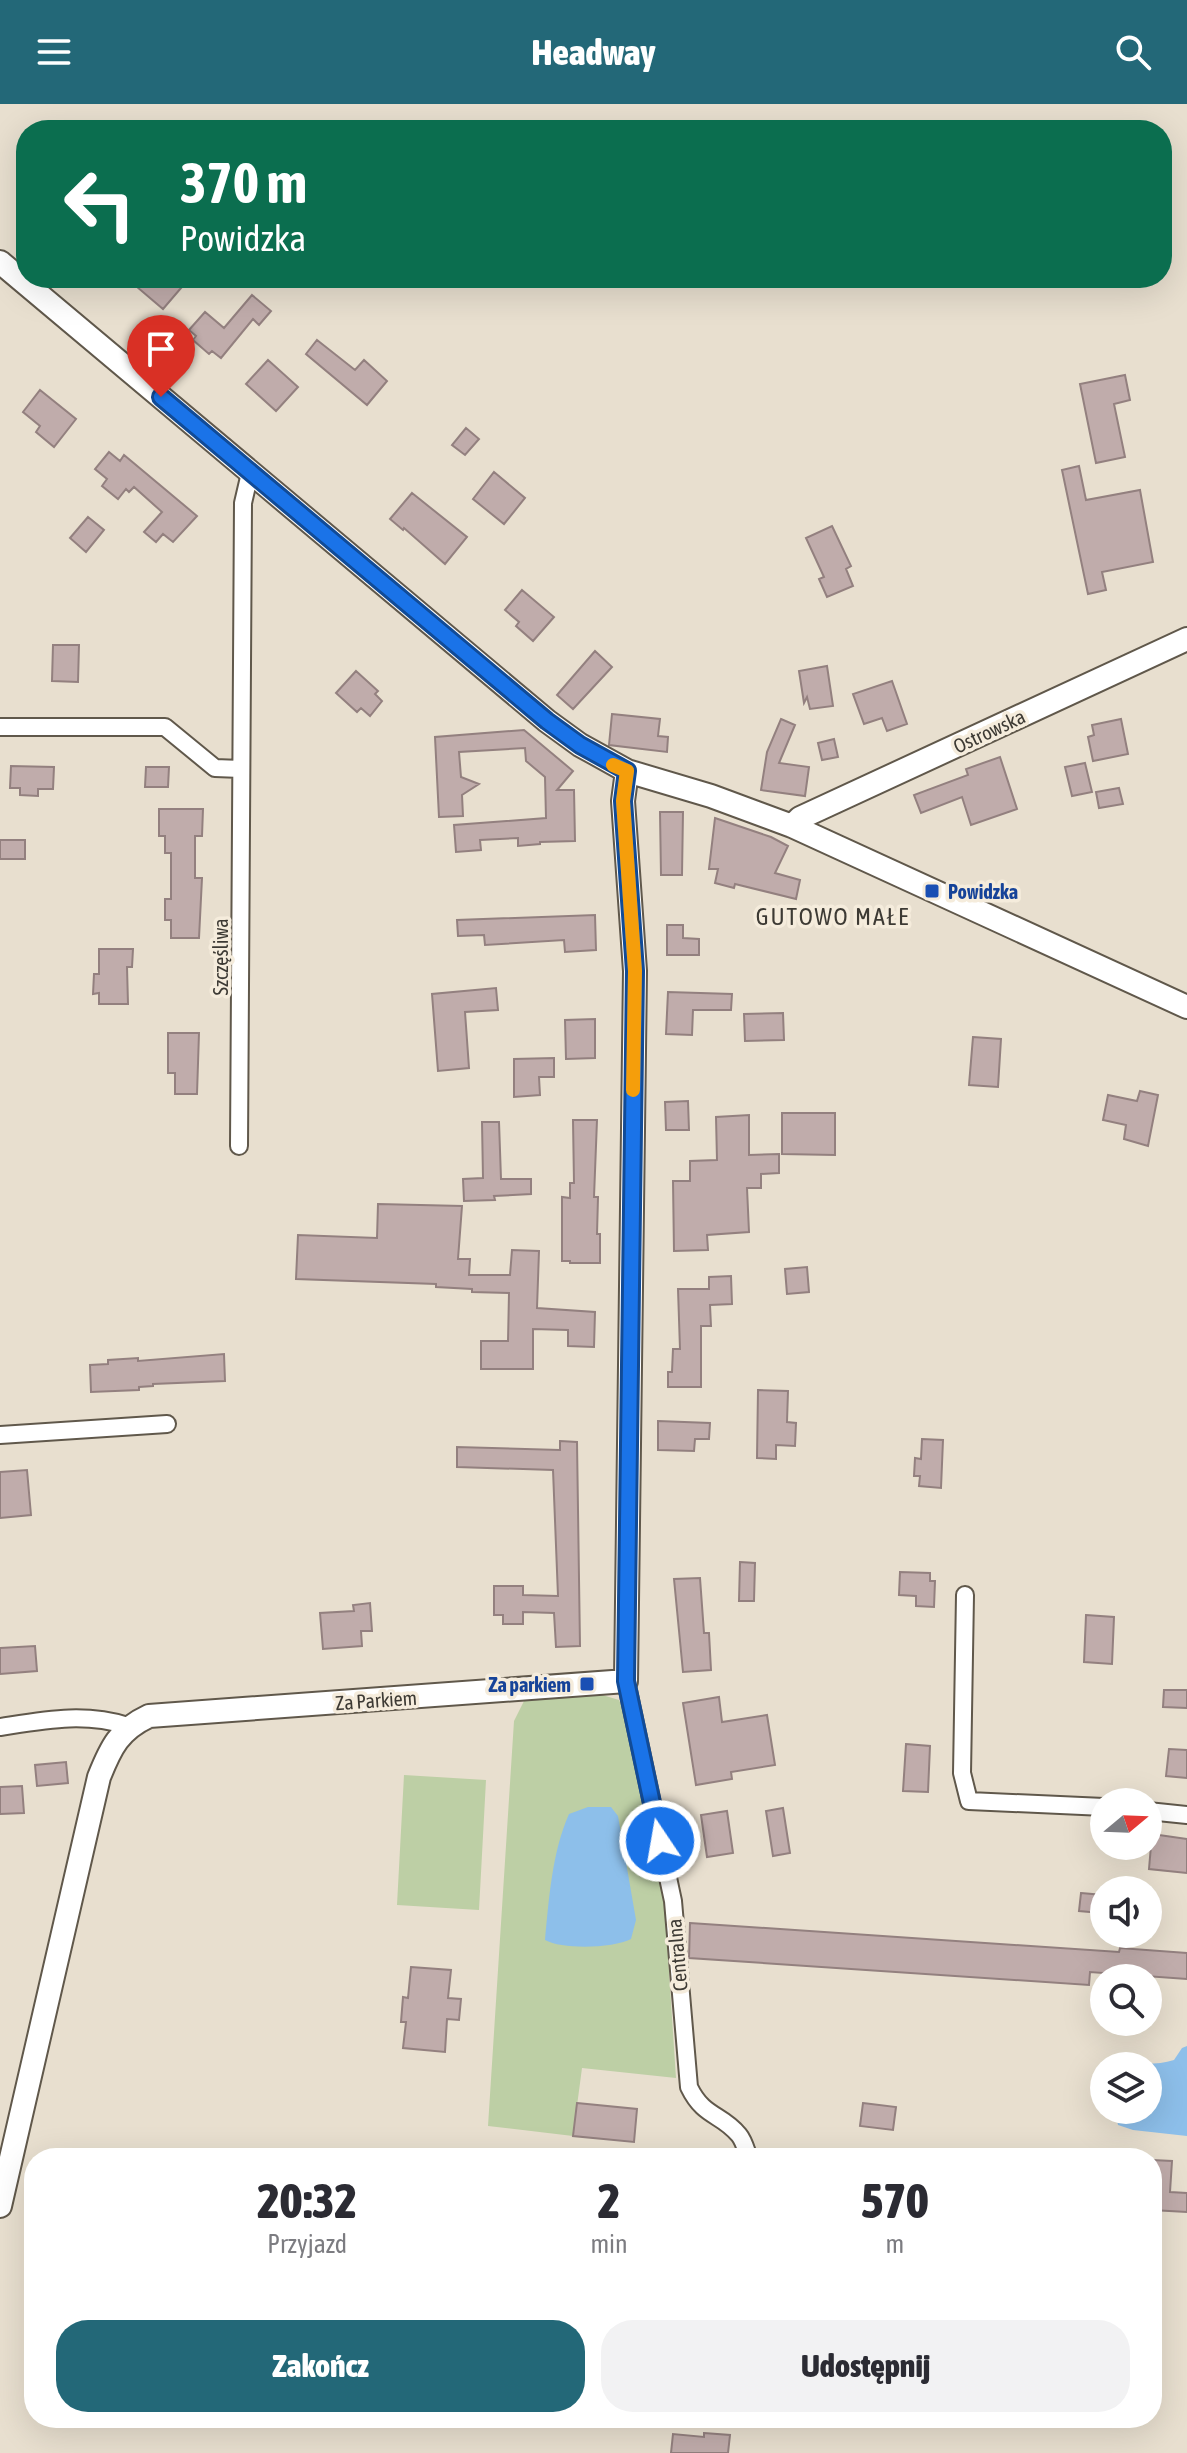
<!DOCTYPE html>
<html lang="pl">
<meta charset="utf-8">
<style>
body{margin:0;font-family:"Asap Condensed",sans-serif;background:#f2f2f3;color:#2b2b33;height:100vh;display:flex;flex-direction:column;font-size:30px;white-space:nowrap}
*{box-sizing:border-box;margin:0}
p{font-size:26px;color:#7c7c81}
.icon{flex:none;width:44px;height:44px;fill:none;stroke:currentColor;stroke-width:2;stroke-linecap:round;stroke-linejoin:round}
.map{position:relative;flex:1;overflow:hidden}
.drawer{position:absolute;left:24px;top:2044px;width:1138px;height:280px;display:flex;flex-direction:column;background:#fff;border-radius:32px;box-shadow:0 8px 32px #0002}
.drawer>*{flex:none}
.hud{position:absolute;left:16px;top:16px;width:1156px;height:168px;border-radius:32px;box-shadow:0 8px 32px #0002;background:#0b6e4f;color:#fff;overflow:hidden}
.needle{width:52px;rotate:71deg}
.fabs{position:absolute;left:1090px;top:1684px;display:grid;gap:16px}
.fabs a{display:grid;place-items:center;width:72px;height:72px;border-radius:50%;background:#fff;box-shadow:0 8px 32px #0002;font-size:40px}
.pin{position:absolute;display:grid;place-items:center;width:68px;height:68px;color:#fff;margin:-82px -34px;border-radius:50% 50% 50% 0;rotate:-45deg;box-shadow:0 0 8px #0007}
.pin .icon{rotate:45deg}
.me{position:absolute;width:88px;margin:-44px;rotate:348deg;stroke-linejoin:round;filter:drop-shadow(0 0 6px #0008)}
.turn{display:flex;align-items:center;gap:28px;height:168px;padding:0 32px;font-size:36px}
.turn .icon{width:104px;height:104px;stroke-width:2.5}
.turn b{display:block;font-size:56px;line-height:68px}
.eta{display:flex;justify-content:space-evenly;align-items:center;height:136px;text-align:center}
.eta b{font-size:48px;font-weight:800;line-height:56px}
.button{display:flex;gap:16px;margin-top:auto;padding:16px 32px}
.button a{flex:1;height:92px;border-radius:32px;background:#236878;color:#fff;font-size:32px;font-weight:800;line-height:92px;text-align:center}
.button a+a{background:#f2f2f3;color:#2b2b33}
header{display:flex;justify-content:space-between;align-items:center;height:104px;padding:0 32px;background:#236878;color:#fff;font-size:36px;font-weight:800}
.map>svg:first-child{display:block}
.green{fill:#bdcfa5}
.water{fill:#8dbfea}
.building{fill:#c0acab;stroke:#93807f;stroke-width:2}
.lines{fill:none;stroke-linecap:round;stroke-linejoin:round}
.street-casing{stroke:#60584b;stroke-width:20}
.secondary-casing{stroke:#60584b;stroke-width:26}
.street{stroke:#fff;stroke-width:16}
.secondary{stroke:#fff;stroke-width:22}
.route-casing{stroke:#114b97;stroke-width:20}
.route{stroke:#1a73e8;stroke-width:14}
.slow{stroke:#f59e0b;stroke-width:14}
.transit-dot{fill:#1a4fb4;stroke:#f5ecdc;stroke-width:3}
.labels{text-anchor:middle;dominant-baseline:central;stroke-width:7;stroke-linejoin:round;paint-order:stroke}
.street-label{font-size:20px;fill:#3d3a34;stroke:#f5ecdc}
.transit-label{font-size:20px;font-weight:bold;fill:#164399;stroke:#f5ecdc;text-anchor:start}
.quarter-label{font-size:24px;letter-spacing:2px;fill:#3d3a34;stroke:#f5ecdc}
</style>
<header><svg class="icon" aria-label="menu" viewBox="0 0 24 24"><path d="M4 6h16M4 12h16M4 18h16"/></svg>Headway<svg class="icon" aria-label="search" viewBox="0 0 24 24"><circle cx="10" cy="10" r="6"/><path d="M15 15l6 6"/></svg></header>
<div class="map">
<svg width="1187" height="2349" viewBox="0 0 1187 2349">
<rect width="100%" height="100%" fill="#e8dfcf"/>
<path class="green" d="M599 1590 619 1596 627 1614 664 1792 676 1974 582 1964 573 2032 488 2022 514 1617 524 1597Z
M404 1671 486 1676 479 1806 397 1801Z"/>
<path class="water" d="M588 1703H611L618 1712 636 1816 631 1835C614 1844 563 1846 545 1836 549 1795 552 1748 569 1710Z
M1187 1942V2032L1133 2026 1118 2021 1115 2006H1148V1962H1119L1120 1960C1138 1958 1156 1962 1174 1956L1182 1944Z"/>
<path class="building" d="M145 174H170L181 184 163 205 137 183Z
M252 191 271 207 259 221 253 215 221 254 212 247 209 250 193 236 196 232 189 226 205 208 224 224Z
M317 236 355 266 364 256 387 277 367 301 306 250Z
M268 256 298 283 276 307 246 280Z
M1125 271 1130 296 1114 300 1125 353 1096 359 1080 280Z
M40 286 76 315 54 343 36 328 40 322 23 308Z
M466 324 479 335 465 351 452 341Z
M109 348 120 357 124 351 197 412 173 438 163 430 156 438 144 428 162 408 134 383 129 388 126 385 118 395 102 382 107 375 95 365Z
M1079 362 1086 396 1140 386 1153 458 1102 468 1106 486 1088 490 1062 366Z
M494 368 525 394 504 420 473 395Z
M412 389 467 433 445 460 404 424 403 426 390 415Z
M88 413 104 426 86 448 70 434Z
M832 422 851 462 846 465 853 482 827 493 819 475 824 473 806 434Z
M522 486 554 513 533 537 516 522 519 518 505 506Z
M53 541H79L78 578 52 577Z
M595 547 612 563 573 605 557 591Z
M827 562 833 602 810 605 807 593 804 599 799 567Z
M356 567 378 587 375 590 382 597 370 612 361 604 357 608 336 589Z
M892 577 907 620 887 627 882 614 864 620 853 590Z
M612 610 660 615 658 632 668 633 667 648 609 641Z
M781 615 795 621 779 659 809 663 805 692 761 686 767 648Z
M1121 615 1128 650 1093 657 1088 633 1094 631 1092 621Z
M524 626 573 667 557 686H574L575 737 540 738V740L518 742V734L480 736 481 746 456 748 454 721 546 714 545 673 526 657 525 644 459 648 461 673 479 680 462 691 463 712 439 713 435 633Z
M834 635 838 653 822 656 818 639Z
M1000 653 1017 705 971 721 962 693 921 709 914 691 968 671 966 665Z
M1085 659 1092 688 1072 692 1065 663Z
M11 662 54 663 53 685H38V692L20 691V684H10Z
M146 663H169L168 683H145Z
M1119 684 1123 700 1099 704 1096 688Z
M159 705H203L202 732H195V774H202L199 834H171V816H165V795H171V749H165V732H159Z
M660 708H683L682 771H661Z
M715 714 771 733 788 742 775 769 800 776 796 795 735 780 734 784 715 779 718 765H709Z
M0 736H25V755H0Z
M595 811 596 846 565 848 564 836 485 841 484 831 458 832 457 816Z
M667 821H683V834L699 835V851H667Z
M99 845H133L132 863H127L128 900H99V889L93 890 94 870H99Z
M496 884 498 906 465 908 469 964 438 967 432 890Z
M668 888 732 890 731 906H693L692 931 666 930Z
M783 909 784 936 745 937 744 910Z
M595 915V954L566 955 565 916Z
M168 929H199L197 990H175V969H168Z
M973 933 1001 935 998 983 969 981Z
M554 954V973H539L540 991 514 993V955Z
M1140 987 1158 991 1148 1042 1124 1035 1126 1021 1103 1016 1108 991 1137 997Z
M688 997 689 1026H666L665 998Z
M782 1009H835V1051L782 1050Z
M749 1011V1051L779 1050V1069L761 1070V1084H747L749 1128 707 1131 708 1146 674 1147 673 1077H690V1057L717 1056 716 1013Z
M573 1016H597L594 1093H598L597 1130H600V1159H570V1157H562V1093L570 1094V1079H574Z
M482 1018H499L501 1075H531V1090L494 1092 495 1096 464 1097 463 1075 483 1074Z
M378 1100 462 1102 458 1155H470L469 1171H510L512 1146 539 1147 537 1204 595 1208 594 1243 568 1242V1226L533 1225V1265H481V1237H508L509 1189 472 1188V1185L436 1183V1180L296 1175 298 1131 377 1134Z
M807 1163 809 1188 787 1190 785 1165Z
M731 1172 732 1200 710 1201 711 1222H701V1283H668V1268H672L673 1245H680L678 1185H709V1173Z
M224 1250 225 1277 153 1280V1282L139 1283V1286L91 1288 90 1261 108 1260V1256L138 1254V1257Z
M758 1286 788 1287 787 1318 796 1319 795 1342 776 1341V1355L757 1354Z
M658 1317 710 1319 709 1335H695L694 1347 658 1346Z
M922 1335 943 1336 941 1384 919 1382 920 1372H914L915 1354 921 1355Z
M560 1337 577 1338 580 1542 556 1543 554 1509 523 1508V1520H503V1511H494V1482H523V1491L558 1492 553 1366 457 1363V1343L560 1346Z
M27 1366 31 1411 0 1414V1368Z
M740 1458 755 1459 754 1497H739Z
M900 1468 930 1469V1477H935L934 1503 916 1502V1492L899 1491Z
M700 1474 704 1529H709L711 1566 683 1568 674 1475Z
M370 1499 372 1527H361L362 1542 323 1545 320 1509 354 1507 353 1501Z
M1086 1511 1114 1513 1112 1560 1084 1558Z
M35 1542 37 1567 0 1570V1544Z
M1164 1586H1187V1604L1163 1603Z
M719 1593 722 1618 767 1611 775 1661 731 1668 732 1675 696 1681 683 1599Z
M906 1640 930 1642 928 1688 903 1687Z
M1169 1645 1187 1646V1674L1166 1672Z
M66 1658 68 1679 37 1682 35 1661Z
M22 1682 24 1709 0 1710V1683Z
M783 1704 790 1749 773 1752 766 1707Z
M727 1707 733 1749 707 1753 701 1711Z
M1152 1730 1187 1735V1769L1149 1765Z
M1081 1789 1103 1791 1101 1809 1079 1807Z
M690 1819 1119 1848 1120 1844 1187 1849V1875L1090 1868 1089 1881 689 1854Z
M411 1863 451 1866 448 1894 461 1895 459 1916 447 1915 445 1948 403 1944 406 1918H401L403 1893 408 1894Z
M577 1999 637 2005 634 2038 573 2032Z
M863 1999 896 2003 893 2026 860 2022Z
M1152 2056 1172 2057 1170 2088 1187 2089V2108L1152 2106Z
M704 2329 730 2331 728 2349H671L673 2330 704 2333Z"/>
<g class="lines">
<defs>
<path id="street" d="M0 623H165L215 664 241 665
M239 1042 243 399 250 369
M0 1331 167 1320
M965 1491 962 1669 969 1697 1104 1703
M626 1577 673 1797 689 1983C704 2014 721 2009 739 2031 744 2037 746 2046 749 2054
M0 1623C45 1616 84 1608 128 1622
M1148 1707 1187 1711"/>
<path id="secondary" d="M0 158 547 617 580 641 627 667 711 692 792 722 1187 903
M792 722 800 714 1187 535
M0 2102 99 1673C111 1643 119 1626 149 1612L626 1577 635 867 623 697 627 667"/>
</defs>
<use href="#street" class="street-casing"/>
<use href="#secondary" class="secondary-casing"/>
<use href="#street" class="street"/>
<use href="#secondary" class="secondary"/>
</g>
<g class="lines">
<defs>
<path id="route" d="M161 293 547 617 580 641 627 667 623 697 635 867 626 1577 660 1737"/>
</defs>
<use href="#route" class="route-casing"/>
<use href="#route" class="route"/>
<path class="slow" d="M613 661 627 667 623 697 635 867 633 986"/>
</g>
<g class="transit-dot">
<rect x="924" y="779" width="16" height="16" rx="4"/>
<rect x="579" y="1572" width="16" height="16" rx="4"/>
</g>
<g class="labels">
<g class="street-label">
<text transform="translate(989 627) rotate(-25)">Ostrowska</text>
<text transform="translate(220 853) rotate(-90)">Szczęśliwa</text>
<text transform="translate(376 1596) rotate(-4)">Za Parkiem</text>
<text transform="translate(677 1851) rotate(-95)">Centralna</text>
</g>
<g class="transit-label">
<text x="948" y="787">Powidzka</text>
<text x="571" y="1580" text-anchor="end">Za parkiem</text>
</g>
<g class="quarter-label">
<text x="833" y="812">GUTOWO MAŁE</text>
</g>
</g>
</svg>
<div class="fabs">
<a><svg class="needle" viewBox="-14 -14 28 28"><path d="M0-13l5 13h-10z" fill="#e53935"/><path d="M0 13l5-13h-10z" fill="#7c7c81"/></svg></a>
<a><svg class="icon" aria-label="sound" viewBox="0 0 24 24"><path d="M4 9h4l5-4v14l-5-4H4zM17 9q2 3 0 6"/></svg></a>
<a><svg class="icon" aria-label="search" viewBox="0 0 24 24"><circle cx="10" cy="10" r="6"/><path d="M15 15l6 6"/></svg></a>
<a><svg class="icon" aria-label="layers" viewBox="0 0 24 24"><path d="M12 4l9 5-9 5-9-5zM3 14l9 5 9-5"/></svg></a>
</div>
<div class="pin" style="left:161px;top:293px;background:#d93025"><svg class="icon" aria-label="arrive" viewBox="0 0 24 24"><path d="M6 21V4h12l-3 4 3 4H6"/></svg></div>
<svg class="me" style="left:660px;top:1737px" viewBox="-20 -20 40 40"><circle r="17" fill="#1a73e8" stroke="#fff" stroke-width="3"/><path d="M0-11L8 9 0 5-8 9z" fill="#fff"/></svg>
<div class="hud">
<div class="turn"><svg class="icon" aria-label="left" viewBox="0 0 24 24"><path d="M17 20v-9H6M10 6l-5 5 5 5"/></svg><div><b>370 m</b>Powidzka</div></div>
</div>
<section class="drawer">
<div class="eta">
<div><b>20:32</b><p>Przyjazd</p></div>
<div><b>2</b><p>min</p></div>
<div><b>570</b><p>m</p></div>
</div>
<div class="button"><a>Zakończ</a><a>Udostępnij</a></div>
</section>
</div>
